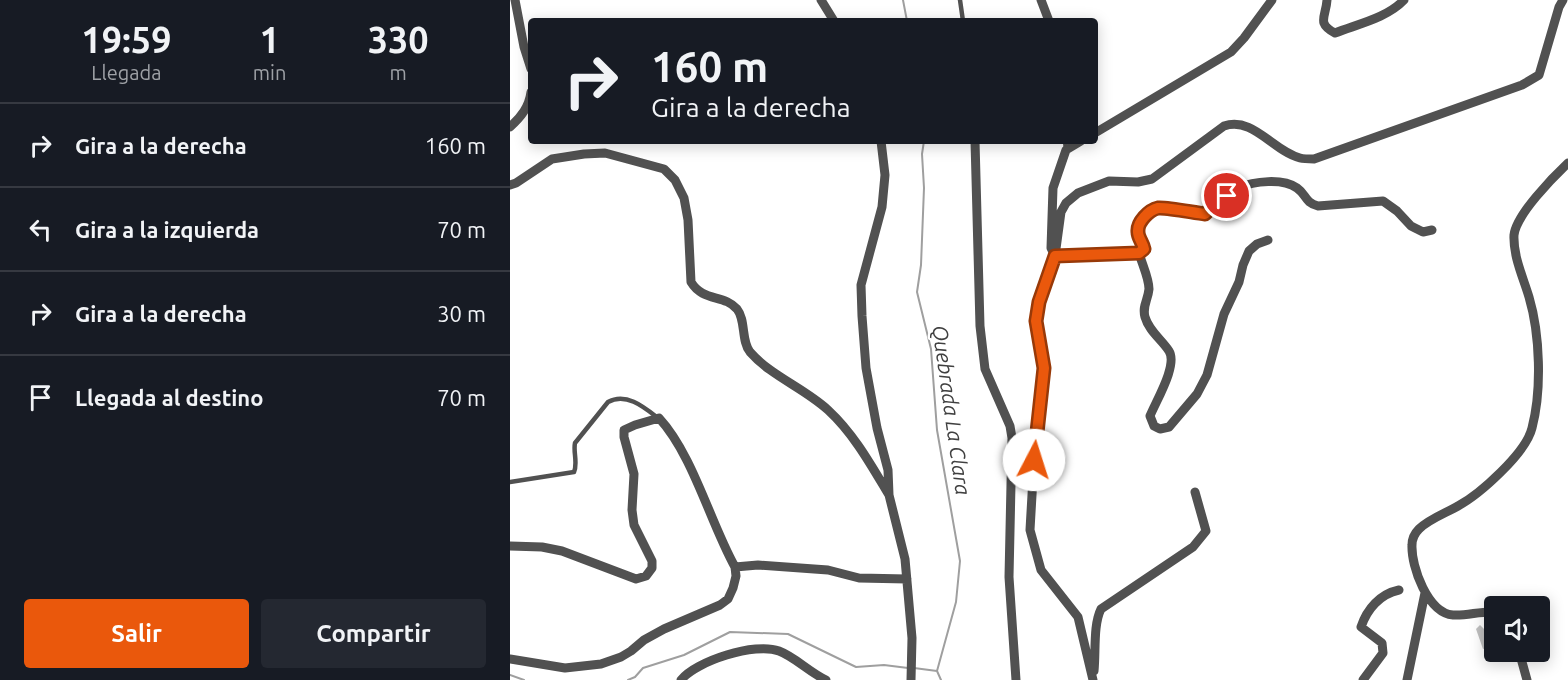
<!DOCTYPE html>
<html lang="es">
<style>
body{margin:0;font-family:Ubuntu,sans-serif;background:#242831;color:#f1f3f6;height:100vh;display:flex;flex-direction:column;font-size:22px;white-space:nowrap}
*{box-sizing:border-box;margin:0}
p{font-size:20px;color:#9ea1a6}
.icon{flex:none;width:33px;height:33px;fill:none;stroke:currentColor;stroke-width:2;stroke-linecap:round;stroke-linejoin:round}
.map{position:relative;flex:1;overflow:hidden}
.panel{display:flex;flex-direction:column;background:#171b24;width:510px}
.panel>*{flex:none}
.hud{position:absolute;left:18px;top:18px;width:570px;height:126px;border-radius:6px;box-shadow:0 3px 15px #0003;background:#171b24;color:#f1f3f6;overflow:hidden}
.buttons{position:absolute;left:974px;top:596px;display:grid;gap:12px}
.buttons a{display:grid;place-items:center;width:66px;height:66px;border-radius:6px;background:#171b24;box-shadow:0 3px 15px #0003;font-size:30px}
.pin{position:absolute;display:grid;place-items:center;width:51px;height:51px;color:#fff;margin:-26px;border:3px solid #fff;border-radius:50%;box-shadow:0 2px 6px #0007}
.me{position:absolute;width:66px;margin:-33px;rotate:5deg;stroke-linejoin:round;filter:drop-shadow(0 0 4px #0008)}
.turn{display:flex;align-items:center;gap:21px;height:126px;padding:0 24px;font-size:27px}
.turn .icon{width:78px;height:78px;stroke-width:2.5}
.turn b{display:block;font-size:42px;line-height:51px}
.eta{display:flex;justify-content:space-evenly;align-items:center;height:102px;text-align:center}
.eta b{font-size:36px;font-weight:700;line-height:42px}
.primary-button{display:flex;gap:12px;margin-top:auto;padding:12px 24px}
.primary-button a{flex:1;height:69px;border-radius:6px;background:#ea580c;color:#fff;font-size:24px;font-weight:700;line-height:69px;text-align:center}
.primary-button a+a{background:#242831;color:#f1f3f6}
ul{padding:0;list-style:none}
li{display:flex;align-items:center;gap:18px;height:84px;padding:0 24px;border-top:2px solid #363941}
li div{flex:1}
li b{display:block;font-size:22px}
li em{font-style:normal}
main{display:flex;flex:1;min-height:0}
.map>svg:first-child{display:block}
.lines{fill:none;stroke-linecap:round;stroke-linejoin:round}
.stream{stroke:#9f9f9f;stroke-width:2}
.building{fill:#c0c0c0}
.lane{stroke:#515151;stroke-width:4.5}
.street{stroke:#515151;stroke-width:9}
.route-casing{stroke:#983908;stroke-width:15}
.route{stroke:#ea580c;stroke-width:10}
.labels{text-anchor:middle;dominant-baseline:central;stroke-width:4.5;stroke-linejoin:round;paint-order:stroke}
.water-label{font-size:21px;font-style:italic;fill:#404040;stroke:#fff}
</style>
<main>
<section class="panel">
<div class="eta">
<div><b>19:59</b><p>Llegada</p></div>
<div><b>1</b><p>min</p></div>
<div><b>330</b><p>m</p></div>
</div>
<ul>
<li><svg class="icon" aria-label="right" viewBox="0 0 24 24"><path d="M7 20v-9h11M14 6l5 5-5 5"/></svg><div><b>Gira a la derecha</b></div><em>160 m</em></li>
<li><svg class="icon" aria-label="left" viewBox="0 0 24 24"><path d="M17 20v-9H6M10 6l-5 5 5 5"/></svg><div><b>Gira a la izquierda</b></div><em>70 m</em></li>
<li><svg class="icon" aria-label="right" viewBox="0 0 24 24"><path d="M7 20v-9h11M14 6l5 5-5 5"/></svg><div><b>Gira a la derecha</b></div><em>30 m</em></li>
<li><svg class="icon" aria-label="arrive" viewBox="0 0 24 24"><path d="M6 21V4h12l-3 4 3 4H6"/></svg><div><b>Llegada al destino</b></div><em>70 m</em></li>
</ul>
<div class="primary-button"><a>Salir</a><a>Compartir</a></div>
</section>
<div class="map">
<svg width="1058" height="680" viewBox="0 0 1058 680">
<rect width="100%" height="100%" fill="#fff"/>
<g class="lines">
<path class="stream" d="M393 0 397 21
M414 141 412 154 414 188 411 265 407 292 421 349 427 430 450 561 446 602 427 671 431 680
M404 668 427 671
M0 675 14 680
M118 680 125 677 133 668 174 655 220 632 278 634 346 667 374 665 398 668"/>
</g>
<path class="building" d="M970 625 978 633 983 646 973 649 966 629Z"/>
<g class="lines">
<path class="lane" d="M450 0 453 21
M555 141 556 150
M0 482 64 472C68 463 63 452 65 443L98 402C116 392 134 407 148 418"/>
<path class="street" d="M5 0 14 47 21 69
M311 0 324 21
M531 0 539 21
M817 0C816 17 806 23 825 33 848 24 877 18 894 0
M0 127C11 117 19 107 21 92
M585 133 721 52 734 38 762 0
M371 141 375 175 372 207 351 285 352 316 356 368 367 428 378 470 379 495 395 559 402 638 401 680
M465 141 470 326 475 369 500 426 502 438 499 577 506 680
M571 141 556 150 543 188 541 248 545 256 629 253 634 249 628 234 629 226 636 215 648 208 695 214C704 205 716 194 728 188 744 181 773 178 787 188 797 195 794 202 808 206L873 201 887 211 901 226 913 232 922 230
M0 185 6 183 42 159 74 154 95 153 154 169 165 180 174 198 178 220 181 282C193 302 214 294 227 309 236 320 231 341 240 352 261 376 294 388 318 410 344 434 361 465 379 495
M629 253C632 264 639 278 639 289 638 300 632 306 635 317 639 331 651 339 659 351 668 365 646 401 640 416L644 426 650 429 659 427 687 394 697 375 714 314 729 282 733 265 739 251 747 244 758 240
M0 546 32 547 52 551 126 579 136 576 142 568V561L124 525 122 510 124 474 114 437V430L125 425 149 418C183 455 200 522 225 567
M984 612C970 611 957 616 943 615 918 613 901 567 902 545 902 539 904 534 909 529 919 519 936 513 948 506 970 494 1016 453 1022 428 1032 390 1030 334 1019 297 1013 277 1003 256 1004 235 1006 215 1043 177 1058 163
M1009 651 1017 680
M0 659 55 668 91 664 111 657 121 651 134 640 154 629 210 605 218 599 223 588 226 576 225 567 248 565 318 570 349 578 397 579
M584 671C586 652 583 625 591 609L683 547 696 531 685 492
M171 680C186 661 245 642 269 651 285 657 299 672 316 680
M583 680 568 617 531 570 520 530 524 460 534 368 526 321 529 302 545 256 551 212 556 203 568 193 599 181 628 182 642 179 714 126C743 116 763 151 790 158 794 159 799 159 804 159L1012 85 1029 75 1049 7 1053 0
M853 680 873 653 872 643 851 627C857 609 870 594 889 590
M897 680 915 593"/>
</g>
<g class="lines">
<defs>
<path id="route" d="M524 460 534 368 526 321 529 302 545 256 629 253 634 249C633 243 628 238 628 232 627 222 639 210 648 208 657 207 685 213 695 214L705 204 717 196"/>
</defs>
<use href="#route" class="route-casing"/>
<use href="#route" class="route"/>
</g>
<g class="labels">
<g class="water-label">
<text transform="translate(442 410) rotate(82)">Quebrada La Clara</text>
</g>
</g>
</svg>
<div class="buttons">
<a><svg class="icon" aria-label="sound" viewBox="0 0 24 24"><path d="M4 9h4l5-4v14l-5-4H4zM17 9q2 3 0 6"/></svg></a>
</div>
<div class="pin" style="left:717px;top:196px;background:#d93025"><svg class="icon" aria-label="arrive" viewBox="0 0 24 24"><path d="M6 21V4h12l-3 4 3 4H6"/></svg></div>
<svg class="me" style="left:524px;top:460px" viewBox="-20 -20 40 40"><circle r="19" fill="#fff"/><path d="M0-13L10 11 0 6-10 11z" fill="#ea580c"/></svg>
<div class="hud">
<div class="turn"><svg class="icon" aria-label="right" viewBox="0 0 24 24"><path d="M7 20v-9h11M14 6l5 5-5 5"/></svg><div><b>160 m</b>Gira a la derecha</div></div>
</div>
</div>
</main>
